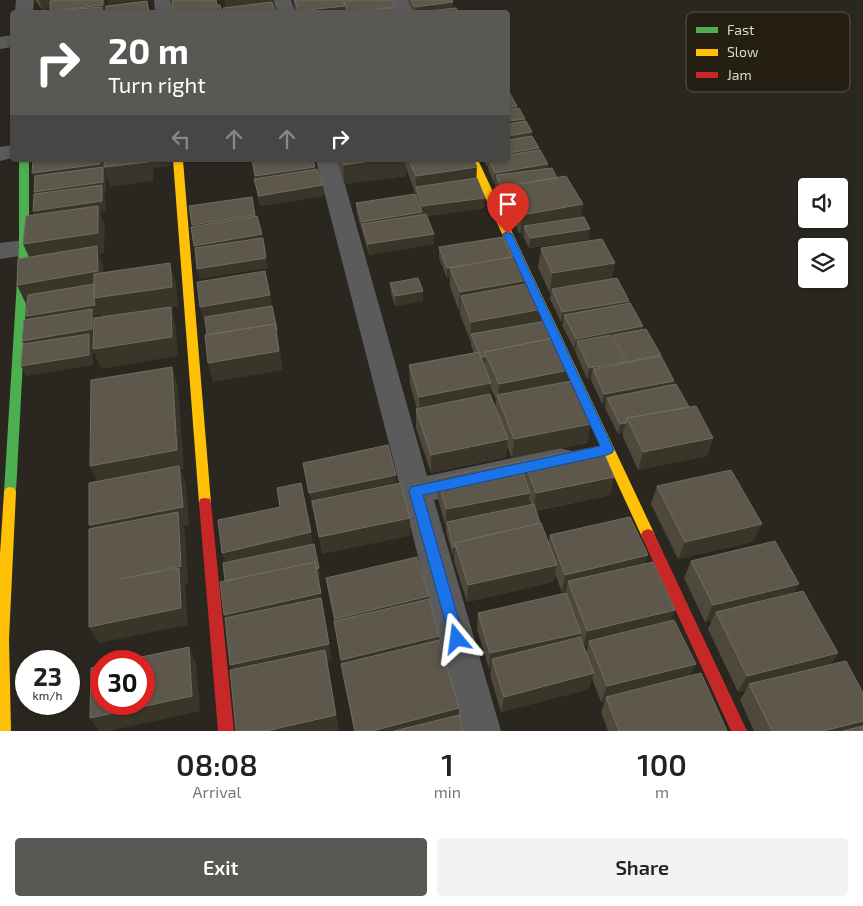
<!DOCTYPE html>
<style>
body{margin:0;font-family:"Exo 2",sans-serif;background:#f2f2f2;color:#222;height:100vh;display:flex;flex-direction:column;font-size:19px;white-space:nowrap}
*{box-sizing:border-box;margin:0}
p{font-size:16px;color:#767676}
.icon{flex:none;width:28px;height:28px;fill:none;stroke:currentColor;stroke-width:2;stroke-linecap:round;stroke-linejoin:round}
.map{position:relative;height:731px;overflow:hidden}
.sheet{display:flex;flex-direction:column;background:#fff;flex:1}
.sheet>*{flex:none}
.banner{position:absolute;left:10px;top:10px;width:500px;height:152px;border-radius:5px;box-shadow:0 1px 4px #0004;background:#595855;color:#fff;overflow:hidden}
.tools{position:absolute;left:798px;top:178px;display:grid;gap:10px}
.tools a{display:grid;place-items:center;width:50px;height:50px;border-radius:5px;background:#fff;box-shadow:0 1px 4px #0004;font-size:25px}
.speed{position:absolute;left:15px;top:650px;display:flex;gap:10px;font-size:25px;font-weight:700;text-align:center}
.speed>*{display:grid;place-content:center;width:65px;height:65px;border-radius:50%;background:#fff;box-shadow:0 1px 4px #0004;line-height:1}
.speed small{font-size:12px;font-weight:400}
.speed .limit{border:8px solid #d22;background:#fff;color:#111}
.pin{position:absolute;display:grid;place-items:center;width:42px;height:42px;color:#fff;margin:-51px -21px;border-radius:50% 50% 50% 0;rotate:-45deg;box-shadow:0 0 5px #0007}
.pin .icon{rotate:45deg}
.me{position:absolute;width:55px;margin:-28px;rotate:344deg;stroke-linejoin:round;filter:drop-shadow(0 0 4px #0008)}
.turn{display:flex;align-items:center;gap:18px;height:105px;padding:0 15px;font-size:22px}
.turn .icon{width:65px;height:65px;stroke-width:2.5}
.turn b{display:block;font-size:35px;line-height:42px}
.lanes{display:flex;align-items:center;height:48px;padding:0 15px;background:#0003;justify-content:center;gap:25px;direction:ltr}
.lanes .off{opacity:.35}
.eta{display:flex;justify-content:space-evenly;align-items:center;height:85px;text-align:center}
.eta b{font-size:30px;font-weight:600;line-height:35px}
.cta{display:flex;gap:10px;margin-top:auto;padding:10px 15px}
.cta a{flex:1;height:58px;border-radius:5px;background:#595855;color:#fff;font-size:20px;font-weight:600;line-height:58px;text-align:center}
.cta a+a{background:#f2f2f2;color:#222}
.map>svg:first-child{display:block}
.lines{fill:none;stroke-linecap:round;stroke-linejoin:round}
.street{fill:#5b5b5c;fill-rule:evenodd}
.fast{fill:#4caf50;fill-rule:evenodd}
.slow{fill:#ffc107;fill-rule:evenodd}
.jam{fill:#c62828;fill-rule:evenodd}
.wall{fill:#4e493b;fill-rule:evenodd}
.shaded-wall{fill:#393529;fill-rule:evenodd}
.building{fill:#5d584b;stroke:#716c60}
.route{fill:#1a73e8;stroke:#114b97}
.key{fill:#241f12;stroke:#5b574b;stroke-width:1}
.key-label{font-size:14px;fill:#dcd9d1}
</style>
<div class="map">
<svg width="863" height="731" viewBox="0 0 863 731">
<rect width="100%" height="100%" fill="#29271f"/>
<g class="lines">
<path class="street" d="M16 0H34L33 12H15Z
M154 0H172L173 12H155Z
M273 0H291L295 12H277Z
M390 0H408L414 12H396Z
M12 35V47L0 49V37Z
M12 145V158L0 161V147Z
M316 160H338L427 476 560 448 571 451 575 460 571 469 560 472 434 500 501 731H463Z
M24 240 33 242 36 248 33 254 0 259V243Z"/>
<path class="fast" d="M19 160H29V248L16 492 14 496 10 497 6 496 4 492 19 248Z"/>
<path class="slow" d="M173 160H183L211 503 210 507 205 508 200 507 199 503Z
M468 160H478L655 535 653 539 648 541 643 539Z
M10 487 14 488 16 492 9 639 11 731H0V554L4 492 6 488Z"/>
<path class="jam" d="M205 498 210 499 211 503 234 731H218L199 503 200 499Z
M648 529 653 531 747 731H731L641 535 643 531Z"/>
</g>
<path class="wall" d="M35 0H104L105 4 50 7 42 10Z
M293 0H353L395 10 396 12H295Z
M407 0H452L453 2V8L458 12H413Z
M517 108 525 119V121L532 132V136L539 151 548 164 547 168 557 178 581 218 589 239 529 248 523 236 524 234H520L505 206 506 198H501L495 185V183H494L488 169V166H487L483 160H508Z
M252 160 315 169 323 185 324 196 260 206 256 189 254 179H255Z
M337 160H474L476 178 484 208 427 216 434 244 369 255 357 214 356 203 416 195 406 168H405L406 176 344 184Z
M439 247 512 257 528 280V283L543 309 541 322 569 370 567 381 591 424 587 443 512 458 507 446 506 457 431 473 416 428V409H417L410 384 409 365 474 353 471 345V342L460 315V311H459L450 287V278H447L439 258ZM490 386 496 400 495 408 490 394Z
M541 248 612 279 629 303 643 326 642 330 661 356 674 381 673 385 689 407 713 438 707 456 638 470 623 437V433L618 434 605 408 606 403 602 404 591 380V378L587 379 575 351V349H574L562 325 563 322H561L550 299 551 292 550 293 538 268Z
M390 283 423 291V301L395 306 391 293Z
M524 461 614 477 610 495 536 511 548 543 550 535 646 563 671 621 690 676 727 731H608L601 712 605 701 601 702 592 678 589 689 501 712 490 675 491 669H489L477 629 478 613 565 593 566 592H562L555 574 553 582 467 602 454 561V556H453L446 532V527L437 496V478L522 472ZM529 499 531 505 528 506ZM588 646 586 653 584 647Z
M657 486 753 542 678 559 651 504Z
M691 561 794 593 838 653 830 665 863 731H754L740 700 746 690 738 692 708 629 712 620 705 622 684 578Z
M326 578 429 600 439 640 459 708V716L463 731H354L344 680 334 621Z"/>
<path class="shaded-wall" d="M39 0H68L42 10Z
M103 0H104L105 4 106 12H52Z
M107 0H145L108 4Z
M170 0H172L174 7H172Z
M224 0H274L276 10 256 12H226Z
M453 2V12H415V7Z
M201 6H203L205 12H202Z
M345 6V12H298V11Z
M395 7V12H348Z
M517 106V116L508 118V108Z
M525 119 524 129 508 131V121Z
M532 132 531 143 508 146V136Z
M539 148 538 159 508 160V153Z
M100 160H103V168L106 177V192H104L105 195 106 211 100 212 105 225 104 253 99 254 103 266 104 290 97 292 99 297 172 287 170 263 176 282 178 306 171 307 176 326 178 356 101 369 93 350V365L26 376 21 366 89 355V341L27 351 22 341 92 329V316L31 326 26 316 95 305 94 298H95V292L26 304 17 285 98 271 97 254 32 263 23 244 98 233V212L37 221 33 211 102 201V193L38 202 34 192 103 182V174L36 183 32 173 100 164ZM171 307 172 337 93 349V344L92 340H96V319L94 316 99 315V311L101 317Z
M148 160H171V166L153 168V181L110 187 104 167Z
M377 160H405L406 176 344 184 343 165Z
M548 164 546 174 496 175 495 183H494L495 173Z
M315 167 316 177 257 186 255 176Z
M477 167 476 186 416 187V195V176Z
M323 185 324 196 260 206 259 196Z
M506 187V198H501L502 188Z
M485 198 484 208 422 217V206Z
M583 204 580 223 524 226V234H520L522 215Z
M422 212V222L362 226V222Z
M255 215 257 225 194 235 192 225Z
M590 229 589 239 529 248 530 238Z
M262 234 263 244 196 256 194 246Z
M434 234V244L369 255 368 244Z
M266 258 268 268 199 279 197 269Z
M615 263 611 283 552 289 551 292 550 293 552 273Z
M447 268H450V278H447Z
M528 280 526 300 461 296 460 311H459L460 292Z
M423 291V301L395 306V296Z
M270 295 273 315 205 327 200 307Z
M629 301 627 311 564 315 563 322H561L562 312Z
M543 309 541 328 471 334 470 342 471 322Z
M643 326 640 337 613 335 612 342 577 341 575 349H574L576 339Z
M277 330 279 340H278L283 370 213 382 208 363 211 352Z
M661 355 658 366 625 372 627 362Z
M481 357H485L484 367Z
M625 362 623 372 593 369 591 378 587 379 589 368Z
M172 367 178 386 184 469 181 470 186 484 189 525 183 526 185 530 188 584H185L188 625 99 643 89 627 129 596 98 543 89 525 99 485 90 466Z
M569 370 566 389 498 399 499 384Z
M674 381 671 391 607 398 606 403 602 404 604 394Z
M491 383 489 403 420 416 419 397Z
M626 423 623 433 618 434 620 424Z
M591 424 587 443 512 458 514 439Z
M713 438 707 456 638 470 643 452Z
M508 439 506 457 431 473V455Z
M396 475 397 494 312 511 309 493Z
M614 477 610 495 533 511 536 493Z
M530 493 527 511 447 522 446 527V509Z
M410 518V536L322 554 319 537Z
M762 524 753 542 678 559 685 542Z
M311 532 314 550 228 570 222 553Z
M453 547H455L454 556H453Z
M648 555 642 573 568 581 566 592H562L565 575Z
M557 565 553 582 467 602 468 585Z
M319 568 321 577 228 597Z
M799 584 789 602 716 612 712 620 705 622 713 605Z
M321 593 324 610 230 631 224 615Z
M429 596V613L337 635 335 619Z
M675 610 668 627 589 641 588 646 583 647 587 631Z
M581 633 577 649 492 659 491 669H489L490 653Z
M439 636 438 653 344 676 341 660Z
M329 644 332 660 327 661 339 730 333 731H266L236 681 230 665Z
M189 647 196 663 200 711 109 731H99L90 718Z
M838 653 827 669 749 684 746 690 738 692 747 676Z
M696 664 688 680 606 697 605 701 601 702 607 686Z
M594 673 589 689 501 712 504 697Z
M459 708 458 723 428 731H372Z
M863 721V731H823Z"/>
<path class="building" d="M58 0H103V5L52 11 102 7V12H50V1Z
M172 0H216L217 5H220L222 12H204L203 6H201L202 12H171V10H173Z
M295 0H343L345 6 298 11Z
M353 0H392L395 7 348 12 344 1Z
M411 0H452L453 2 415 7Z
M147 1 149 12H106V6Z
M272 2 275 12H224L223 8Z
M394 8 396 12H358Z
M456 8 458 12H417Z
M508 90 517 106 508 108Z
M519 108 525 119 508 121V110Z
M526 121 532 132 508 136V124Z
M532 136 539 148 508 153V140Z
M540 150 548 164 495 173 489 160H508V155Z
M33 160H100V164L32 173Z
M104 160H148V162L104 167Z
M252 160H313L315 167 255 176Z
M341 160H377L343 165Z
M409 160H474L477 167 416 176Z
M103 167V182L34 192 35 176Z
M552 168 557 178 506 186 507 187 502 188 496 175Z
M317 169 323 185 259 196 254 179Z
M566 176 583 204 522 215 506 186Z
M477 178 485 198 422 206 416 187Z
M102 185V201L33 211 34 194Z
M415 194 422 212 362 222 356 203Z
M252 197 255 215 192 225 189 206Z
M98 206V233L23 244 26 216Z
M426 214 434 234 368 244 362 224Z
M257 216 262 234 194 246 191 227Z
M584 217 590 229 530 238 524 226Z
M503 237 512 257 447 268 439 247Z
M263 238 266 258 197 269 195 248Z
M602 239 615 263 552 273 541 248Z
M97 246 98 271 17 285 18 259Z
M517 256 528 280 460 292 450 268Z
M170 263 172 287 94 298V274Z
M265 271 270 295 200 307 197 282Z
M418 278 423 291 395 296 390 283Z
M617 278 629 301 562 312 552 289Z
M531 283 543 309 471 322 461 296Z
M94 284V298L95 305 26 316 28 295Z
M630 303 643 326 576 339 564 315Z
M272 306 277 330H276L275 324 207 335 205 317Z
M171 307 172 337 93 349 94 318Z
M92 309V329L22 341 24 320Z
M546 321 556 343 553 338 485 352V357H481L471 334Z
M275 324 279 351 208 363 205 335Z
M646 329 661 355 627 362 613 335Z
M89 334V355L21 366 23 344Z
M611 335 625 362 589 368 577 341Z
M553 338 569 370 499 384 485 352Z
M479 352 491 383 419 397 409 365Z
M661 356 674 381 604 394 593 369Z
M172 367 177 450 90 466 91 380Z
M571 381 591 424 514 439 497 395Z
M676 384 689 407 627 418 626 423 620 424 607 398Z
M490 394 508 439 431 455 416 409Z
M696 406 713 438 643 452 627 418Z
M388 445 396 475 309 493 303 463Z
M601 446 614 477 536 493 524 461Z
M519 462 530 493 446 509 437 478Z
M179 466 183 507 89 525V483Z
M731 470 762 524 685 542 657 486Z
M301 483 311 532 222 553 218 520 280 507 277 488Z
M401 483 410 518 319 537 312 501Z
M534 504 540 523 455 543V547H453L447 522Z
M178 512 181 566 120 579 179 568 181 608 89 627V529Z
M630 517 648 555 565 575 550 535Z
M541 523 557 565 468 585 455 543Z
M775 541 799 584 713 605 691 561Z
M314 544 319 568 316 569 315 562 225 581 223 563Z
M417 557 429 596 335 619 326 578Z
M315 562 321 593 224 615 220 582Z
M653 562 675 610 587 631 568 581Z
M803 591 838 653 747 676 716 612Z
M566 593 581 633 490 653 478 613Z
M321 598 329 644 230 665 225 618Z
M429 599 439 636 341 660 334 621Z
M674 620 696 664 607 686 589 641Z
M580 637 594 673 504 697 492 659Z
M439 640 459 708 372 731H355L341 664Z
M189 647 192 696 90 718 91 668 101 666V704H144V661H122Z
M325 650 336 715 266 731H236L230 670Z
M846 661 863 693V721L823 731H772L749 684Z
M701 673 727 731H619L606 697Z
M459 715 463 731H394Z
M863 726V731H843Z"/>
<path class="route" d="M508 231 512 234 614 450 612 453 607 455 423 495 464 639 462 644 457 646 452 644 450 639 409 491 411 487 600 446 503 234Z"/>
<rect x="686" y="12" width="164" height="80" rx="8" class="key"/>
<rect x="696" y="27" width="22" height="6" fill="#4caf50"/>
<rect x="696" y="49" width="22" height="7" fill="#ffc107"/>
<rect x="696" y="72" width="22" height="6" fill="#c62828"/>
<g class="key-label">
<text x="727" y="35">Fast</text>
<text x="727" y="57">Slow</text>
<text x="727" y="80">Jam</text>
</g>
</svg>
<div class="tools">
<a><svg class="icon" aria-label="sound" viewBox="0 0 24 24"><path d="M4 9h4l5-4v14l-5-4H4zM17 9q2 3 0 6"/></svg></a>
<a><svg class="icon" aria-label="layers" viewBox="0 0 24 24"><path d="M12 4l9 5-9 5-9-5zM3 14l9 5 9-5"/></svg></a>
</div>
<div class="speed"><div>23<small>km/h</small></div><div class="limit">30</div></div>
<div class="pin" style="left:508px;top:234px;background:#d93025"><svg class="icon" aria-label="arrive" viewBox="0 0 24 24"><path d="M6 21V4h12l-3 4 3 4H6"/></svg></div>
<svg class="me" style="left:457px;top:639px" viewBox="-20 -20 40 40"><path d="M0-17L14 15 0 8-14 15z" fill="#1a73e8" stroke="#fff" stroke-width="4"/></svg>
<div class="banner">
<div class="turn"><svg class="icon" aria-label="right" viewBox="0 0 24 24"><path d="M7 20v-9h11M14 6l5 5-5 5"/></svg><div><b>20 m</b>Turn right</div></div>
<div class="lanes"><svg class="icon off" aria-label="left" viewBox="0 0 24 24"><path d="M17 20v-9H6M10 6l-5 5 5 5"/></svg><svg class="icon off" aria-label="ahead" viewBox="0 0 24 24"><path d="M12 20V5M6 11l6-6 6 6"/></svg><svg class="icon off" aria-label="ahead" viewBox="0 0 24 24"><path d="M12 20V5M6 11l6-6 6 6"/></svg><svg class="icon" aria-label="right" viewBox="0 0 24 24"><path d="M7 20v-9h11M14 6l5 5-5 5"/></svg></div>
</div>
</div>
<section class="sheet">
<div class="eta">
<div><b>08:08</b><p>Arrival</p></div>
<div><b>1</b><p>min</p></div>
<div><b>100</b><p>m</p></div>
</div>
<div class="cta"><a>Exit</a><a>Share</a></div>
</section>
